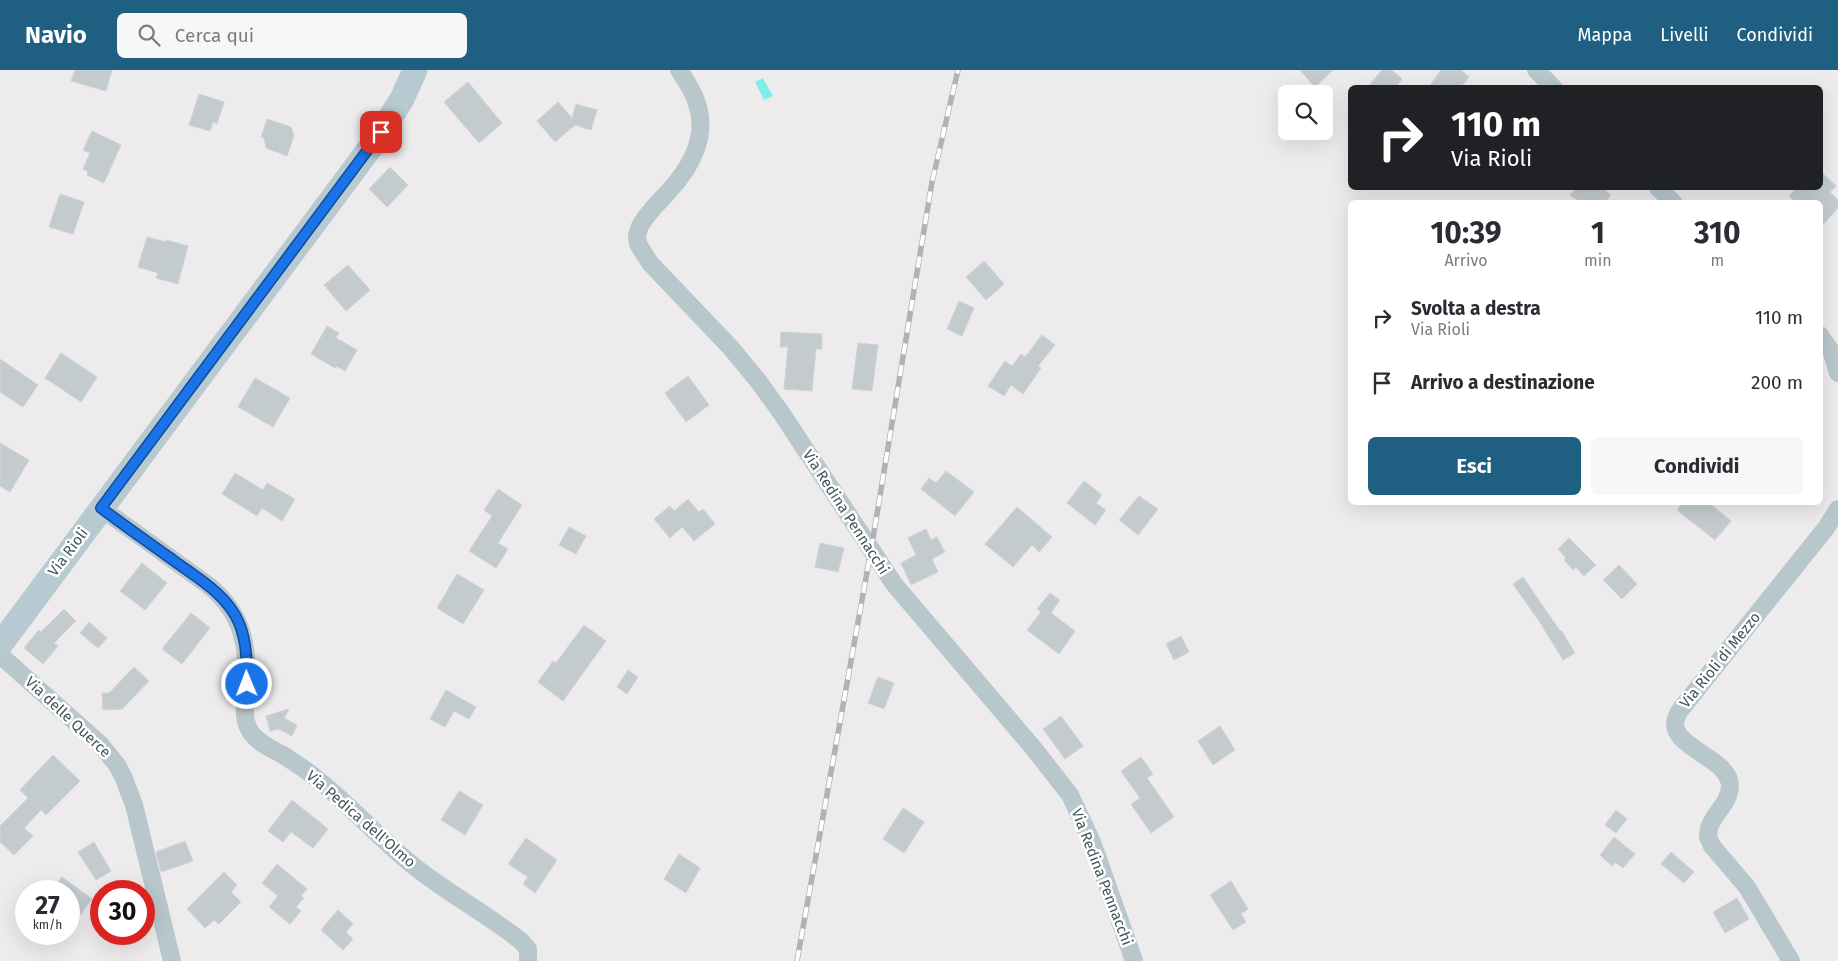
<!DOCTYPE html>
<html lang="it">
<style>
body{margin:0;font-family:"Fira Sans",sans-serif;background:#f7f7f7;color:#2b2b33;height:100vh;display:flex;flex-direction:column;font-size:19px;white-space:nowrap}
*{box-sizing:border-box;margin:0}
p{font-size:16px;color:#7c7c81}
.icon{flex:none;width:28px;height:28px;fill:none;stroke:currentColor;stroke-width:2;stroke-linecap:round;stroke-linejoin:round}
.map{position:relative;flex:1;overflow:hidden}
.side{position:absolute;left:1348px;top:130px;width:475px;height:305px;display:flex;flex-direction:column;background:#fff;border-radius:8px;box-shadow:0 5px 20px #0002}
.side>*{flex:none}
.hud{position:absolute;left:1348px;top:15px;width:475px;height:105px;border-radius:8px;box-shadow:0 5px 20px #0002;background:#202124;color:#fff;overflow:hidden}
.tools{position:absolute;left:1278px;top:15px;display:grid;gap:10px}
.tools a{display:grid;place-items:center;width:55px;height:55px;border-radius:8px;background:#fff;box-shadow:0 5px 20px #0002;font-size:25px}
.speed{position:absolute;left:15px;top:810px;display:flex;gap:10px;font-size:25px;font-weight:700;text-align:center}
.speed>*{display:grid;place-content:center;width:65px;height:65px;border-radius:50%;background:#fff;box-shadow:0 5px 20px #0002;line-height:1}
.speed small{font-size:12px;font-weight:400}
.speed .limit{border:8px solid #d22;background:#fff;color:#111}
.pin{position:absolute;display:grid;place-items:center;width:42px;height:42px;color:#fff;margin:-21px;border-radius:10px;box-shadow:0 2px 8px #0006}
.me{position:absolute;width:55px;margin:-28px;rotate:359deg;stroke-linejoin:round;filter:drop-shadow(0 0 4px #0008)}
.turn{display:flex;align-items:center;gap:18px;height:105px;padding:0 20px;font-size:22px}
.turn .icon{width:65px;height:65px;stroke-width:2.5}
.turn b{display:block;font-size:35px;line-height:42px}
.eta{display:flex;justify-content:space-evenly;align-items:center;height:85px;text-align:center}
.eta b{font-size:30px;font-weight:700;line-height:35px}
.primary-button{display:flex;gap:10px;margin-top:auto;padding:10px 20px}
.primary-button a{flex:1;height:58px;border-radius:8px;background:#1f5f82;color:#fff;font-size:20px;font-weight:700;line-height:58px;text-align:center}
.primary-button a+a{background:#f7f7f7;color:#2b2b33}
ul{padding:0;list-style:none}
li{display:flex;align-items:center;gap:15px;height:65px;padding:0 20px}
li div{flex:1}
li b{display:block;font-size:19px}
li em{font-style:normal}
header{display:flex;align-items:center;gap:30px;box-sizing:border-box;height:70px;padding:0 25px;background:#1f5f82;color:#fff}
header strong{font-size:24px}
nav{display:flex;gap:28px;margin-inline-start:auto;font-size:18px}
.search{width:350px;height:45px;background:#f7f7f7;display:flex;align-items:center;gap:12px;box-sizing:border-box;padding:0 18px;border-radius:8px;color:#7c7c81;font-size:19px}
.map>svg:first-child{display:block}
.water{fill:#7fefec}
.building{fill:#c4cbcf;stroke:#ced3d7}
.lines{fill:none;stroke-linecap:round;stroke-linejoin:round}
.minor{stroke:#b8c7cc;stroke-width:18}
.secondary{stroke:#b7cad1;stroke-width:25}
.rail-casing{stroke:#adb3b6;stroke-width:5.5}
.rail{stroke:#fff;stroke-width:4;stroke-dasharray:11;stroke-linecap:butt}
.route-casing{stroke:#114b97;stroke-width:12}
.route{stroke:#1a73e8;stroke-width:9}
.labels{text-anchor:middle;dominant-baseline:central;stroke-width:5;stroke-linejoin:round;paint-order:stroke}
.street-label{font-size:15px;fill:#435459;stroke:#fff}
</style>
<header>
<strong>Navio</strong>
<div class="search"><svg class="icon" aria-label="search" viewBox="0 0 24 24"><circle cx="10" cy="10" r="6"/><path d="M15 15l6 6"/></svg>Cerca qui</div>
<nav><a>Mappa</a><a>Livelli</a><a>Condividi</a></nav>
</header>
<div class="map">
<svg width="1838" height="891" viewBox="0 0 1838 891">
<rect width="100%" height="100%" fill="#eeebec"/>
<path class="water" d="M763 8 773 26 764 30 755 12Z"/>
<path class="building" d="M75 0H112L106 21 71 11Z
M1300 0H1333L1315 17Z
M1382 0H1392L1402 9 1395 18H1367Z
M1441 0H1461L1469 7 1460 18H1428Z
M468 12 502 53 479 73 444 32Z
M199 24 224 32 217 54 213 52 210 61 189 55Z
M558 32 572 48 576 34 597 40 591 60 575 55 555 72 537 51Z
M267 49 291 57 294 66 287 86 266 78 264 68 261 67Z
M92 61 121 75 104 113 87 105 88 102 83 99 90 83 83 80Z
M390 97 408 115 387 137 369 119Z
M1820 101 1836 116 1830 122 1838 130V138L1820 158V132H1796L1789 126 1797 118H1820Z
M1576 118H1602L1611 125 1605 132H1580L1570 125Z
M60 124 84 132 73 164 49 157Z
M147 167 166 172V170L188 176 178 214 156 208 158 203 138 197Z
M984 191 1004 214 986 230 966 207Z
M348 195 370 220 346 241 324 215Z
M959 231 974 238 962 266 947 259Z
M327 256 339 263 336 268 357 280 345 301 336 296 335 298 311 284Z
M781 262 822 264V279H816L812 321 784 319 788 277H780Z
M1042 265 1055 275 1038 296 1041 298 1023 324 1011 315 1004 326 988 316 1005 291 1012 296 1021 284 1025 287Z
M858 273 878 275 872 321 852 319Z
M61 283 97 307 81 332 45 308Z
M0 289 38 315 23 337 0 322Z
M688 306 709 335 686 352 665 323Z
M255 308 290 328 273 357 238 337Z
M0 373 29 390 10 422 0 416Z
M946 401 974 422 955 446 921 419 929 408 936 413Z
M235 403 263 420 267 413 295 429 282 451 262 438 257 446 222 424Z
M1084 411 1102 425 1096 433 1106 440 1095 455 1067 433Z
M498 419 522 435 498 473 508 479 496 498 469 481 492 446 484 440Z
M1139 426 1158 439 1138 465 1119 450Z
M688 429 699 442 703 439 715 454 694 471 682 457 670 468 654 449 670 436 674 441Z
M1683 432H1708L1731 451 1715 470 1677 440Z
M1017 437 1052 467 1039 482 1032 475 1013 497 985 474Z
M569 457 586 466 576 484 559 475Z
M926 459 931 470 937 467 945 482 932 489 938 502 911 515 901 493 916 485 908 468Z
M1569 468 1596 495 1584 506 1576 497 1573 500 1564 490 1566 488 1558 479Z
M820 473 844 478 838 502 815 497Z
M142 493 167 513 145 540 120 521Z
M1619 495 1637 514 1622 529 1603 510Z
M457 504 484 520 463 554 437 538Z
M1523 507 1560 561 1561 560 1575 583 1563 590 1541 554 1513 514Z
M1050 523 1060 530 1051 543 1075 561 1059 584 1027 560 1041 542 1037 539Z
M64 539 76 551 54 573 58 576 43 594 24 578 39 560 41 562Z
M191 543 210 558 182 594 162 579Z
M89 552 107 568 98 578 80 563Z
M584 555 606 571 563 631 538 612 553 591 556 593Z
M1181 566 1189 582 1174 590 1166 574Z
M134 597 149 611 122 639 103 640 102 623H109Z
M628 600 638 607 627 624 617 617Z
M878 607 894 613 884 639 868 633Z
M446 620 476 637 469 649 454 641 445 657 430 649Z
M289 639 284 648 297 655 292 666 278 659 270 661 266 646Z
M1061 646 1083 676 1065 689 1043 659Z
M1220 656 1235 680 1213 695 1198 671Z
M53 685 80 711 46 745 41 740 24 758 33 766 14 785 0 772V756L28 728 20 720Z
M1141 687 1153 704 1147 708 1174 747 1151 763 1131 734 1140 728 1121 701Z
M459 721 483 735 465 765 441 750Z
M292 730 328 759 313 778 291 762 283 772 268 761Z
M903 738 924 752 904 783 883 769Z
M1616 740 1627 749 1616 763 1605 755Z
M1614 767 1635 784 1623 798 1615 792 1612 796 1600 785Z
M526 768 557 790 535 823 523 814 528 807 508 794Z
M185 771 193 791 161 802 156 782Z
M94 772 111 801 96 810 78 782Z
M1671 782 1694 802 1684 813 1661 794Z
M679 784 700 798 686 823 664 809Z
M277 794 307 819 301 826 304 828 296 837 301 841 290 854 269 837 278 826 262 813Z
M224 802 237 815 231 822 241 832 219 854 214 850 205 858 187 839Z
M62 807 92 829 78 848 69 841V821H51Z
M1231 811 1248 839 1241 844 1246 852 1233 860 1210 825Z
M1737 828 1749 849 1725 863 1713 842Z
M338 840 353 854 346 862 353 869 343 880 321 860Z"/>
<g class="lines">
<path class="minor" d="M679 0C686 11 694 22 697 34 708 66 691 97 669 121 659 132 647 143 640 156L637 165 638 174 650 193 731 278 759 312 782 344 894 514 1035 680 1070 725 1092 772 1134 891
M1536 0 1554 18
M1658 118 1673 132
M1820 265 1832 283 1838 303
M101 438 208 515C243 543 249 577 246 620 245 635 242 651 252 664 260 674 272 679 283 685 295 693 307 700 317 709 350 735 378 767 410 793 445 822 486 843 522 872L528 879V891
M0 585 100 674 117 695 123 706 134 735 172 891
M1791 891 1747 817 1712 776 1708 767 1709 758C1714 743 1730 732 1730 716 1730 684 1654 676 1681 639L1826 458 1838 439"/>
<path class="secondary" d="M0 575 376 70 402 29 415 0"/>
<defs>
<path id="rail" d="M797 891 871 480 932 112 958 0"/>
</defs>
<use href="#rail" class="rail-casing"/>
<use href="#rail" class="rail"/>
</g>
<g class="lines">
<defs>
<path id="route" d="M247 614C247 594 247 572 239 553 227 524 197 508 173 490 149 473 125 456 101 438L381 62"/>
</defs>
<use href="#route" class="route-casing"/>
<use href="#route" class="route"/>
</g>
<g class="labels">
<g class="street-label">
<text transform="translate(846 442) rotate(57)">Via Redina Pennacchi</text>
<text transform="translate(68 482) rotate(-53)">Via Rioli</text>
<text transform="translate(1720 590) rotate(-51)">Via Rioli di Mezzo</text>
<text transform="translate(68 647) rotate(43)">Via delle Querce</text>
<text transform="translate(361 749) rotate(41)">Via Pedica dell'Olmo</text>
<text transform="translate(1102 807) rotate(69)">Via Redina Pennacchi</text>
</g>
</g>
</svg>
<div class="tools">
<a><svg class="icon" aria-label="search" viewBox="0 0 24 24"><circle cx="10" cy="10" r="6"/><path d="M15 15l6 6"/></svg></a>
</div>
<div class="speed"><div>27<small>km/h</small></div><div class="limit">30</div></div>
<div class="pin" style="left:381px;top:62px;background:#d93025"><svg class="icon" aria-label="arrive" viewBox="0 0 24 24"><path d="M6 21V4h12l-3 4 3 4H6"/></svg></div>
<svg class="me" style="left:247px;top:614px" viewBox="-20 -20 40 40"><circle r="17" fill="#1a73e8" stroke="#fff" stroke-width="3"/><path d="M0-11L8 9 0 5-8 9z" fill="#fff"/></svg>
<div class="hud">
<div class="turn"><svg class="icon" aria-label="right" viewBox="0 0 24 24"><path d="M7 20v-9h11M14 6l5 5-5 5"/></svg><div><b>110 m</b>Via Rioli</div></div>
</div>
<section class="side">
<div class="eta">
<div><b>10:39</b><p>Arrivo</p></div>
<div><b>1</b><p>min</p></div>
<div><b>310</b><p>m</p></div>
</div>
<ul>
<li><svg class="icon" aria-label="right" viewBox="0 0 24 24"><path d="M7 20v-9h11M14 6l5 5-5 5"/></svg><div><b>Svolta a destra</b><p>Via Rioli</p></div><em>110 m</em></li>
<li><svg class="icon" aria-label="arrive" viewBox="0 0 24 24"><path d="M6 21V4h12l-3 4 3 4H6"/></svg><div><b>Arrivo a destinazione</b></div><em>200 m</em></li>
</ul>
<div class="primary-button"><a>Esci</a><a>Condividi</a></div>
</section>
</div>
